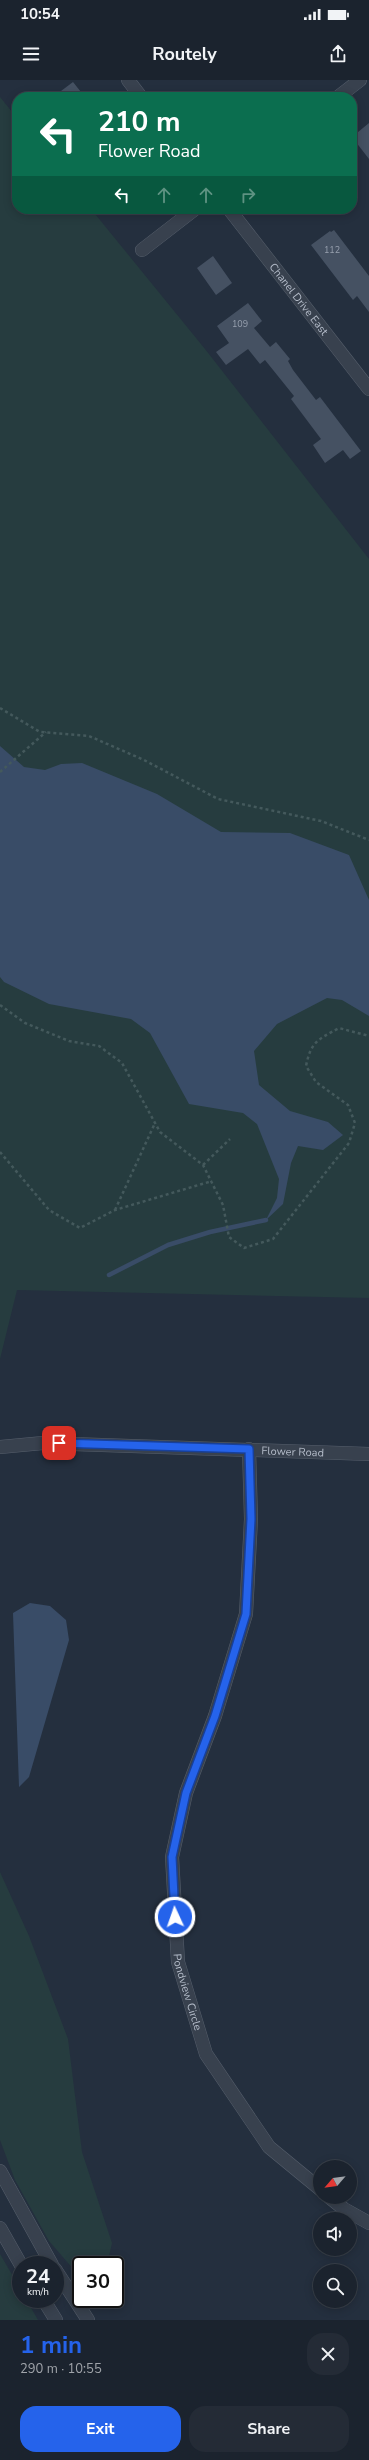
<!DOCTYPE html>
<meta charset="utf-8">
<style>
body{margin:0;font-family:"Nunito Sans",sans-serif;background:#242b36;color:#f1f3f6;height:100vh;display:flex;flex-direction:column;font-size:15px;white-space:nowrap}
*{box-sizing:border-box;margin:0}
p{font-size:13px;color:#a0a4aa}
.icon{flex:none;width:22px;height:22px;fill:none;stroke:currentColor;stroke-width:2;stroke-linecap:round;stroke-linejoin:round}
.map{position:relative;height:2240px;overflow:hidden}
.side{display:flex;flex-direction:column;background:#1b232e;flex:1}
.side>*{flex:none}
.guide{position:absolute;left:12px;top:12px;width:345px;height:122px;border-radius:16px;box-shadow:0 2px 10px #0003,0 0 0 1px #39404a;background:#0b6e4f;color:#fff;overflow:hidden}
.needle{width:26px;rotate:242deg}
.tools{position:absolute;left:313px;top:2080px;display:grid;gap:8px}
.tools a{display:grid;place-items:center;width:44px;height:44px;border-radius:50%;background:#1b232e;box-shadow:0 2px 10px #0003,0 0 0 1px #39404a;font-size:20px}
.speed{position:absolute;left:12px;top:2176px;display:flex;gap:8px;font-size:20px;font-weight:700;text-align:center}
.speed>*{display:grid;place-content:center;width:52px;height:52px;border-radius:50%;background:#1b232e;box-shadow:0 2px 10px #0003,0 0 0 1px #39404a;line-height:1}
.speed small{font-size:10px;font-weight:400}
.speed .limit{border:2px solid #111;border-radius:6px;background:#fff;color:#111}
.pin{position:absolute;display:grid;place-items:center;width:34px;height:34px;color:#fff;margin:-17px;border-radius:8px;box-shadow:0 2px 6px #0006}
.me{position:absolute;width:44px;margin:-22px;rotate:357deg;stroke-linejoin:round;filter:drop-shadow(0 0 3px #0008)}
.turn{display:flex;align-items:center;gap:14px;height:84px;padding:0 20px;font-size:18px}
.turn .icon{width:52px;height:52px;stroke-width:2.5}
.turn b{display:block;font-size:28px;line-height:34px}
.lanes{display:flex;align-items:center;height:38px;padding:0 20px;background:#0003;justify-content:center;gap:20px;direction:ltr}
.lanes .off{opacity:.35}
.round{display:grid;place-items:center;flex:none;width:42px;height:42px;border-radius:16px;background:#242b36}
.overview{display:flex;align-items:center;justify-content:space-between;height:68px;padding:0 20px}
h1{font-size:24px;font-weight:700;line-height:30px;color:#2563eb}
.cta{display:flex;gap:8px;margin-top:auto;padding:8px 20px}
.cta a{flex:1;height:46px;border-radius:16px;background:#2563eb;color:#fff;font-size:16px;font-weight:700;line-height:46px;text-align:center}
.cta a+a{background:#242b36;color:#f1f3f6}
.status{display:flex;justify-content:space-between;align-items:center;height:28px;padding:0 20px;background:#1b232e;direction:ltr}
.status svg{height:11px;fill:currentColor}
header{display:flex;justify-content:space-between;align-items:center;height:52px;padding:0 20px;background:#1b232e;font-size:18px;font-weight:700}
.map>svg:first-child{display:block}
.green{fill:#263c3f}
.water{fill:#394c67}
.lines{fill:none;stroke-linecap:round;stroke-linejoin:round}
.stream{stroke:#394c67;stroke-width:4.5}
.building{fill:#455162}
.minor-casing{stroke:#565f6c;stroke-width:14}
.path{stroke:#44595c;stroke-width:2.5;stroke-dasharray:3 3;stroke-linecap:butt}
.minor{stroke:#38414e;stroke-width:13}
.route-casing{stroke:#184099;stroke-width:10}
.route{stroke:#2563eb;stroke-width:7}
.labels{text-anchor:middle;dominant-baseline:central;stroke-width:4;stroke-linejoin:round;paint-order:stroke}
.number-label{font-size:9px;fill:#98a1af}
.street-label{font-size:11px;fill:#b4bcc9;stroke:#1d2633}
</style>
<div class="status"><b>10:54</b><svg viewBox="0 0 49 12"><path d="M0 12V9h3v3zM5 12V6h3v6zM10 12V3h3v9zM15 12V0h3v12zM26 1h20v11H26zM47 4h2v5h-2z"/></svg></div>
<header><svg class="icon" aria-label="menu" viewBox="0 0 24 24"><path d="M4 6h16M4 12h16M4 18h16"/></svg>Routely<svg class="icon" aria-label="share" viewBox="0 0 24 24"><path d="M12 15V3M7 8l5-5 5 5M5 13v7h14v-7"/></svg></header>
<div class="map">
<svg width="369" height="2240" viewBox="0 0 369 2240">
<rect width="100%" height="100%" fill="#242f3e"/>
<path class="green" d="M0 17 17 38V129H91L205 269 369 479V1218L17 1210 0 1279Z
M0 1792 29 1856 68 1959 82 2072 112 2163 107 2185H81V2198L49 2161 15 2100 0 2060Z
M0 2174 21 2210V2219H26L38 2240H0Z"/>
<path class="water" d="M0 666 24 687 45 690 61 684 82 683 157 714 221 752 290 753 349 775 369 820V936L342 920 327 918 277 944 254 971 259 1005 290 1031 328 1042 343 1055 323 1070 298 1066 291 1083 283 1124 266 1140 277 1118 279 1099 257 1044 243 1033 189 1024 150 953 131 939 49 924 4 902 0 897Z
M30 1523 50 1526 66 1540 69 1560 29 1697 19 1707 13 1533Z"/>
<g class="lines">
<path class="stream" d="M109 1195 168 1165 210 1152 266 1140"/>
</g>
<path class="building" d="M73 2 85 17H53Z
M369 43V79L352 57Z
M334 150 369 196V232L357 216 353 220 311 165 330 151 331 152Z
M213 176 232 203 216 215 197 188Z
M248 223 262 241 254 248 270 267 276 262 290 279 288 281 293 290 316 320 320 317 361 371 350 379 343 370 325 383 313 365 321 359 291 319 294 316 265 280 260 284 248 269 226 285 216 272 229 263 217 246Z"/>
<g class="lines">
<defs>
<g id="minor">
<path d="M128 0 141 17"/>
<path d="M338 17 360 0"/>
<path id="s1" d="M229 129 369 309"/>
<path d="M142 170 195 129"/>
<path id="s2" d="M0 1367 43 1363 369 1374"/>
<path id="s3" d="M249 1369 251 1439 246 1534 215 1636 186 1713 172 1777 178 1882 206 1974 269 2067 320 2109"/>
<path d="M0 2091 52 2185"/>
<path d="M329 2117 344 2129 369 2143"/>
<path d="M0 2148 21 2185"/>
<path d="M55 2189 88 2240"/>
<path d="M43 2219 56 2240"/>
</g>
</defs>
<use href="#minor" class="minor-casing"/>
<path class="path" d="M0 628 40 652 89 656 144 680 218 719 321 741 369 760
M0 692 46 652
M0 925 25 943 69 961 99 966 122 983 160 1052 203 1085 223 1125 229 1157 244 1168 273 1159 349 1063 355 1043 348 1025 316 1002 306 986C311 962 317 960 339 948L369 956
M0 1072 49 1130 80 1148 115 1130 212 1101
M203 1085 230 1059
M115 1130 155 1043"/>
<use href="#minor" class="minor"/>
</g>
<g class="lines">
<defs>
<path id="route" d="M59 1363 249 1369 251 1439 246 1534 215 1636 186 1713 172 1777 175 1837"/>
</defs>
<use href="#route" class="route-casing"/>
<use href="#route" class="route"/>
</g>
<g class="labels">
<g class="number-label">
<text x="332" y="170">112</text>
<text x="240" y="244">109</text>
</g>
<g class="street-label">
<text stroke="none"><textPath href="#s1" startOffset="114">Chanel Drive East</textPath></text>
<text stroke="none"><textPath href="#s2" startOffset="293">Flower Road</textPath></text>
<text stroke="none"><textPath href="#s3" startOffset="556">Pondview Circle</textPath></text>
</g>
</g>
</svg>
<div class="tools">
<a><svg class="needle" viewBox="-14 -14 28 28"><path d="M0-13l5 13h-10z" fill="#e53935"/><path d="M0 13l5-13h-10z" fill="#a0a4aa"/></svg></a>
<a><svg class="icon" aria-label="sound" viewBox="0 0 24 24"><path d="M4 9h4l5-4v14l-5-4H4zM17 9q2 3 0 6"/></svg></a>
<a><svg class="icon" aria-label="search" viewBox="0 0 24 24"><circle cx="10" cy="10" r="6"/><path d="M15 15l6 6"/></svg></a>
</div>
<div class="speed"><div>24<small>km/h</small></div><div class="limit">30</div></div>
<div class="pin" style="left:59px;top:1363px;background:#d93025"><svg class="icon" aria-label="arrive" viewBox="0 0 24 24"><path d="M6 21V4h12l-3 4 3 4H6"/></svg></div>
<svg class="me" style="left:175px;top:1837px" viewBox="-20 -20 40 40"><circle r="17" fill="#2563eb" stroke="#fff" stroke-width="3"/><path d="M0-11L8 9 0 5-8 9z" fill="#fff"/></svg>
<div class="guide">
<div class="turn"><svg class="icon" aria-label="left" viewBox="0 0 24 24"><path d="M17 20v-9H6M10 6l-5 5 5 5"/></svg><div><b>210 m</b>Flower Road</div></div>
<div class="lanes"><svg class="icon" aria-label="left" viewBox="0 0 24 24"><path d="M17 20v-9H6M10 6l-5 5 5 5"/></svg><svg class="icon off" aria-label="ahead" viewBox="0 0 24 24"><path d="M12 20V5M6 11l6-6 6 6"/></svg><svg class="icon off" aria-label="ahead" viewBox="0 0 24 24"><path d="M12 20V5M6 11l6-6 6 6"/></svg><svg class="icon off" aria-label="right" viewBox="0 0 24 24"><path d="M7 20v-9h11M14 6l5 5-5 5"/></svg></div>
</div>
</div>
<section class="side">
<div class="overview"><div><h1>1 min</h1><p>290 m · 10:55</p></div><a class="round"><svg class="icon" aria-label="close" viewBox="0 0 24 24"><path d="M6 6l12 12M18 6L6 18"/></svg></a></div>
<div class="cta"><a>Exit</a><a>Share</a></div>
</section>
